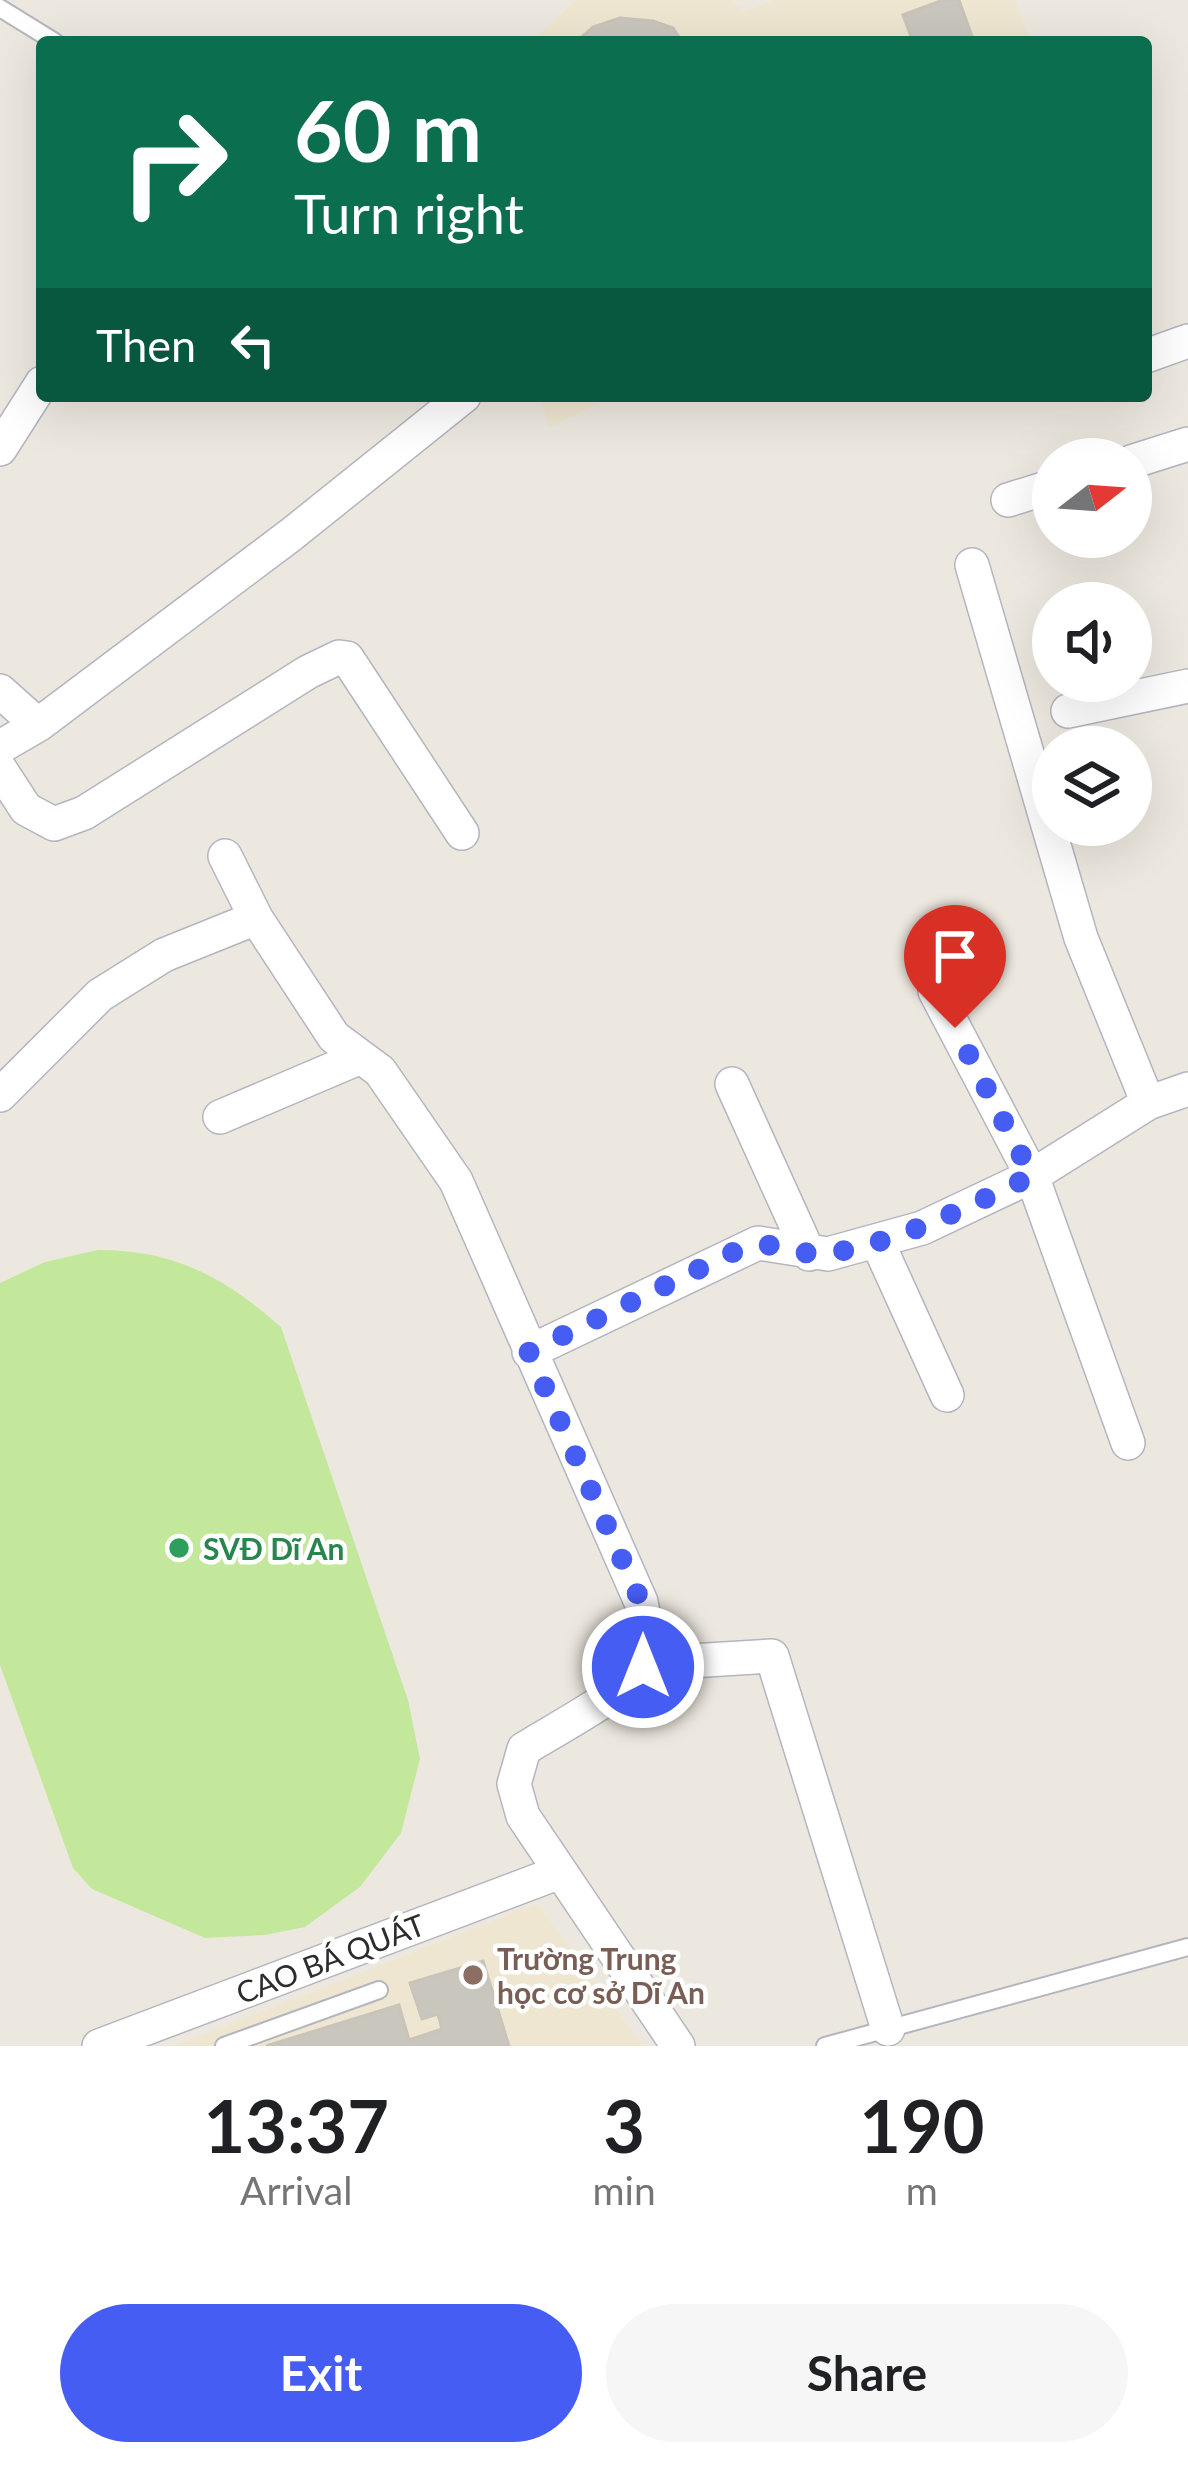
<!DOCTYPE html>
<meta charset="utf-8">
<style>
body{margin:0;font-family:Lato,sans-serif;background:#f6f6f6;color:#202124;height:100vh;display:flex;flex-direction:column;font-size:45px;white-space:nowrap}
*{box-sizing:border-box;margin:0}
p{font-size:39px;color:#757577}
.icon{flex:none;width:66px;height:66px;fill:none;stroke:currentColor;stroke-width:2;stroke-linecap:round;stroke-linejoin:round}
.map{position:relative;height:2046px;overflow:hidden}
.sheet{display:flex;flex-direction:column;background:#fff;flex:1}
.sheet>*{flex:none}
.guide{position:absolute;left:36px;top:36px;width:1116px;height:366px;border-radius:12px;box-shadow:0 12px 48px #0002;background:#0b6e4f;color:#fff;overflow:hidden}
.needle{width:78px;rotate:73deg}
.tools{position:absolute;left:1032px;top:438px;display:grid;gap:24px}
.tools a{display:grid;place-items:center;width:120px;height:120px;border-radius:50%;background:#fff;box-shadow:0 12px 48px #0002;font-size:60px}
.pin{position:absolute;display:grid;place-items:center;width:102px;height:102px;color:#fff;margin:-123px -51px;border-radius:50% 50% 50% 0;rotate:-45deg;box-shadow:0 0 12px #0007}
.pin .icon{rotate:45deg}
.me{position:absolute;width:132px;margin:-66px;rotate:0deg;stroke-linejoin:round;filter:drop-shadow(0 0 9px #0008)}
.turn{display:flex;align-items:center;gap:42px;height:252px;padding:0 60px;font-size:54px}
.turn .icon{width:156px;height:156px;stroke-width:2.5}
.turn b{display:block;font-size:84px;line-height:102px}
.then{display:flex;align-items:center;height:114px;padding:0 60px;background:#0003;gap:24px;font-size:45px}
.eta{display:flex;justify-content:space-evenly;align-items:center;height:204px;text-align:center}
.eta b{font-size:72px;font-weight:700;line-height:84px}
.primary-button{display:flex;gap:24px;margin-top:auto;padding:24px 60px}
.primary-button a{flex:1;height:138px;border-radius:72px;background:#465df4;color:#fff;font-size:48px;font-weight:700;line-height:138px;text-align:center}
.primary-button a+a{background:#f6f6f6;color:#202124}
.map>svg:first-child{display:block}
.education{fill:#eee6d0}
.pitch{fill:#c3e89b}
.building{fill:#c9c6be;stroke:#c9c4b9;stroke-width:3}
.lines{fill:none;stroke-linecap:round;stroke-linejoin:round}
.lane-casing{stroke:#b3b5bf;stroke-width:20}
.street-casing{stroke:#b3b5bf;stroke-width:36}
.lane{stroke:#fff;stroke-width:16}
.street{stroke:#fff;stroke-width:33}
.route{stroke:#465df4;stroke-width:21;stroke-dasharray:0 37.8}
.leisure-dot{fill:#2e9e5b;stroke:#fff;stroke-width:4.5}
.education-dot{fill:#8d6e63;stroke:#fff;stroke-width:4.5}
.labels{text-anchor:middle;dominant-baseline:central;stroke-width:9;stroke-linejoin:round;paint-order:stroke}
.leisure-label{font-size:30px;font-weight:bold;fill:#27864d;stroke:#fff;text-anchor:start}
.street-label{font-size:30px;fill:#2c2c2c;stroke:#fff}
.education-label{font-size:30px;font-weight:bold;fill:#785e54;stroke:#fff;text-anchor:start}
</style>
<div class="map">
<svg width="1188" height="2046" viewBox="0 0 1188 2046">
<rect width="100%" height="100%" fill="#ede8df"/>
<path class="education" d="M576 0H732L742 13 774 0H1015L1031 42H532Z
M538 396H614L550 427Z
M537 1904 643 2046H174Z"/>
<path class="pitch" d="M98 1250C175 1250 224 1277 281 1327L408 1700 420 1759 401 1833 360 1887 305 1927 265 1935 205 1938 92 1889 73 1868 0 1665V1283L45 1262Z"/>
<path class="building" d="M943 0H959L974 42H913L903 15Z
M620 18 653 21 673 28 682 42H576L593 27Z
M483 1961 509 2046H266L399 2005 409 2040 442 2029 438 2014 422 2019 410 1983Z"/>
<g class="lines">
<defs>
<path id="lane" d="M0 8 55 42
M224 2046 379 1990
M825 2046 1188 1947"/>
<path id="street" d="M1146 356 1188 341
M0 449 42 383
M1131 462 1188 444
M1008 500 1053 486
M972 565 1081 938 1148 1103
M0 691 38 725
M1068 711 1188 686
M0 747 38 725 292 534 464 396
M0 769 26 809 54 824 84 813 308 672 339 657 347 658 462 833
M225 856 256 918 334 1037 380 1071 456 1181 641 1602C645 1623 653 1647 642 1668 630 1690 549 1733 524 1749L514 1784 523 1816 678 2046
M935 991 1032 1176 1128 1443
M732 1084 809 1254
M0 1095 100 995 164 955 256 918
M220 1117 361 1057
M877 1241 947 1395
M529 1352 758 1243 828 1254 922 1228 1032 1176 1148 1103 1188 1089
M643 1667 658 1663 772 1656 888 2029
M99 2046 560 1872"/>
</defs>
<use href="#lane" class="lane-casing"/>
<use href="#street" class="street-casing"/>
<use href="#lane" class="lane"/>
<use href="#street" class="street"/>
</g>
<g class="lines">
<path class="route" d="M643 1667 649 1639 641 1602 529 1352 740 1249C780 1236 796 1259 831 1253 902 1241 967 1207 1032 1176L955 1028"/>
</g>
<circle class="leisure-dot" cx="179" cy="1548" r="12"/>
<circle class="education-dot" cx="473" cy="1975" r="12"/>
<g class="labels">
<g class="leisure-label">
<text x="203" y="1548">SVĐ Dĩ An</text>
</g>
<g class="street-label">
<text transform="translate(330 1958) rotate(-21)">CAO BÁ QUÁT</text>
</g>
<g class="education-label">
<text x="497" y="1958">Trường Trung<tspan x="497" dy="34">học cơ sở Dĩ An</tspan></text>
</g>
</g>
</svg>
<div class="tools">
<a><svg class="needle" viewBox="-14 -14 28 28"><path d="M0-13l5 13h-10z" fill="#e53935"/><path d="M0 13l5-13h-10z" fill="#757577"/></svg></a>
<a><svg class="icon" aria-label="sound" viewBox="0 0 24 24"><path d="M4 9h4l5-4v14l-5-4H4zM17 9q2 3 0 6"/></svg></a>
<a><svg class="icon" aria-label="layers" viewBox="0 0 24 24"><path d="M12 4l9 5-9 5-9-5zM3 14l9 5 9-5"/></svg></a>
</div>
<div class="pin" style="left:955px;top:1028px;background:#d93025"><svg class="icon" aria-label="arrive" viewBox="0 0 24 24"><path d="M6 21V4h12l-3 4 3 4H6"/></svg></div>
<svg class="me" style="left:643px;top:1667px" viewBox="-20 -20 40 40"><circle r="17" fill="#465df4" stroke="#fff" stroke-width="3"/><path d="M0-11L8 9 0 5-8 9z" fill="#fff"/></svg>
<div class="guide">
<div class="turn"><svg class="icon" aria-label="right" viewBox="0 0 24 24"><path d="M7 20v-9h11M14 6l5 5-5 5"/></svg><div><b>60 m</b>Turn right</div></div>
<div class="then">Then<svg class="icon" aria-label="left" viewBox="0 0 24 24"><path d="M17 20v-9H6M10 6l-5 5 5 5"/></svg></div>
</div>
</div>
<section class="sheet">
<div class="eta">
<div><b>13:37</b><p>Arrival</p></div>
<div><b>3</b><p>min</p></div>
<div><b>190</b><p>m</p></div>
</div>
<div class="primary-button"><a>Exit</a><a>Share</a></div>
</section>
